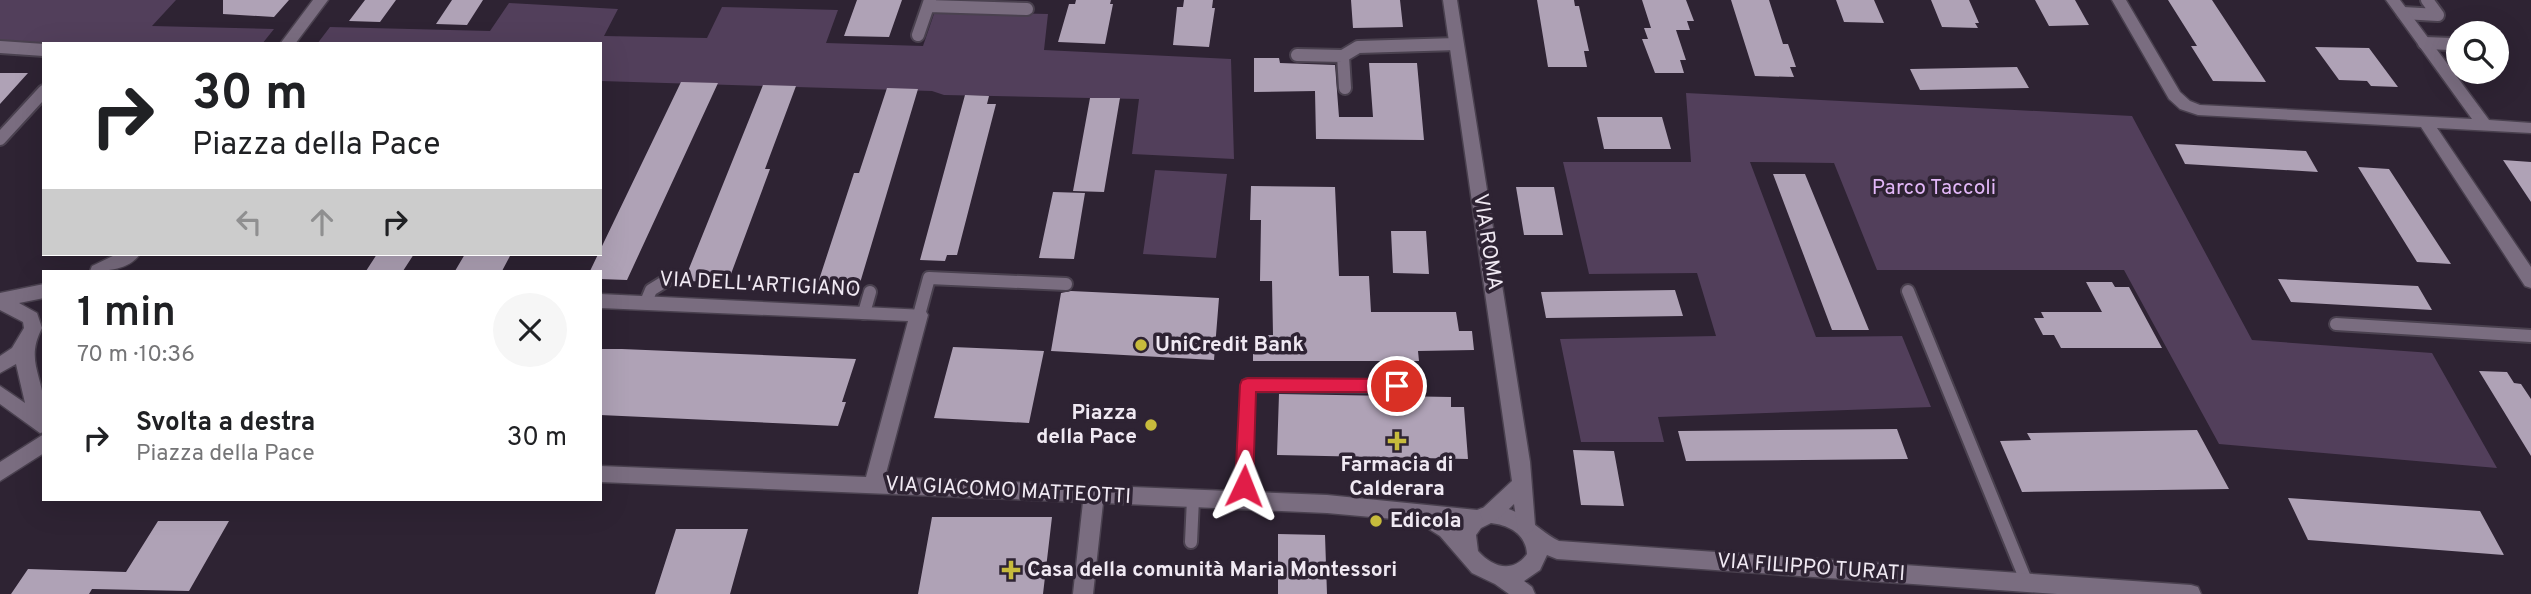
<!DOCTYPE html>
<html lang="it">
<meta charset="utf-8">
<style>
body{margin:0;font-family:Overpass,sans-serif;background:#f6f6f6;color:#202124;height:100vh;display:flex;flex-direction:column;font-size:26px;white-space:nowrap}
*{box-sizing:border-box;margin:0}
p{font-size:23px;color:#757577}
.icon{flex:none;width:38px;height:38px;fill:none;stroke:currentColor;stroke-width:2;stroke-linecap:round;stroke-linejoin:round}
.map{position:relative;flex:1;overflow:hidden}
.side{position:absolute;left:42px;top:270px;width:560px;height:231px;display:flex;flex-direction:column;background:#fff;border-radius:0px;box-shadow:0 7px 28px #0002}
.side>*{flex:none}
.guide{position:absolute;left:42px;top:42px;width:560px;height:214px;border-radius:0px;box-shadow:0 7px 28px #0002;background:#fff;color:#202124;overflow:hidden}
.buttons{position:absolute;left:2446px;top:21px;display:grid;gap:14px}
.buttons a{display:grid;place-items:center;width:63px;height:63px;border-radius:50%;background:#fff;box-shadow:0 7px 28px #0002;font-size:35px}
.pin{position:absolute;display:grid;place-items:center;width:60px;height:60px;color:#fff;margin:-30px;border:4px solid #fff;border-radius:50%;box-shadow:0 2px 7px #0007}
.me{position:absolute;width:77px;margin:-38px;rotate:2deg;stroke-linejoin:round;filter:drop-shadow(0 0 5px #0008)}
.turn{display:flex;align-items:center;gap:24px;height:147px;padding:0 35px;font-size:32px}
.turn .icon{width:91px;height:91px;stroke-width:2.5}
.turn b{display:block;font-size:49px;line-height:60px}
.lanes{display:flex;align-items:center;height:66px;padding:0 35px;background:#0003;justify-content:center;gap:35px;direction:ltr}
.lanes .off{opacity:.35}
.round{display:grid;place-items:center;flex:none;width:74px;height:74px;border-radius:37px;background:#f6f6f6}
.head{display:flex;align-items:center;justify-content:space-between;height:119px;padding:0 35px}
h1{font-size:42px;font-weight:600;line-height:52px}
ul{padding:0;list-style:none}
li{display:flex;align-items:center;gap:21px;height:98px;padding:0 35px}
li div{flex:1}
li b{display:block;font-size:26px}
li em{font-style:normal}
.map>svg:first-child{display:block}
.green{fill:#523f5b}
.building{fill:#afa2b6}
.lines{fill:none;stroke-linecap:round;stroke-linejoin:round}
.lane-casing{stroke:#4a414f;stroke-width:16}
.street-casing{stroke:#4a414f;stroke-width:3}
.secondary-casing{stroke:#4a414f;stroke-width:3}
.lane{stroke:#7a6d80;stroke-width:12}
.street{fill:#7a6d80;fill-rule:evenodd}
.secondary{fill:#7a6d80;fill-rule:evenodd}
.route{fill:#e11d48;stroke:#92132f;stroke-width:2}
.poi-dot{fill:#c7bb3c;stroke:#2e2333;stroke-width:2.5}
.labels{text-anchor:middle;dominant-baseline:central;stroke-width:7;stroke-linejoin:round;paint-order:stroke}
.park-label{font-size:21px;fill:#e2b7f8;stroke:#2e2333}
.street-label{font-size:21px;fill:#f0e9f3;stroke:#2e2333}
.poi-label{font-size:21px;font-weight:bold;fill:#f0e9f3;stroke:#2e2333;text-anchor:start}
</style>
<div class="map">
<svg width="2531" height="594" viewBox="0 0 2531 594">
<rect width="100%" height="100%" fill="#2e2333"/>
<path class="green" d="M0 0H176L152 26 274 29 262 44H44V46L0 44Z
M509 3 618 9 604 36 707 38 722 7 838 10 826 43 923 46 935 11 1048 14 1044 50 1231 59 1234 159 1132 154 1139 99 944 95 932 91 600 81V44H317L330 27 490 31Z
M1686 93 2132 116 2252 340 2432 353 2497 468 2219 444 2124 270H1877L1834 163 1750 162 1816 337 1902 336 1931 407 1658 417 1664 442H1581L1560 339 1716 336 1697 273 1589 274 1563 162H1691Z
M1155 170 1227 174 1216 258 1143 254Z"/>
<path class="building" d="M223 0H289L274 17 223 14Z
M365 0H396L380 22 349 21Z
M452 0H483L467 25 436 24Z
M857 0H902L889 37 844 36Z
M1076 0H1111L1110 4H1113L1105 44 1058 42 1069 4H1075Z
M1184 0H1213L1212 8H1215L1209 47 1173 45 1177 7H1183Z
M1351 0H1400L1403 27 1353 28Z
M1537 0H1574L1575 6H1579L1589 51H1584L1587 67H1548Z
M1642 0H1686L1694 21H1687L1690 30H1676L1686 60H1680L1684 73H1655L1642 39H1648L1644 28H1651Z
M1731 0H1769L1783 44H1788L1796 67H1790L1794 77 1755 76Z
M1836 0H1874L1884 23 1844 22Z
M1931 0H1969L1979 23H1975L1978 28 1942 27Z
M2035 0H2075L2089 25 2049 26Z
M2168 0H2212L2266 82 2213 81 2191 46H2197Z
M2315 47 2369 48 2398 87 2371 86 2367 81 2339 80Z
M1254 58H1279L1280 63 1335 65 1339 117H1373L1369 63H1417L1424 140 1316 139 1315 91 1254 92Z
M2017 67 2029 88 1920 90 1910 69Z
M0 73H28L0 104Z
M681 82 718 83 627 280 600 279V271H590Z
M763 85 796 86 765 169H770L728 282 684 281Z
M887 88 918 89 857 293 815 292 854 173H859Z
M965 95 989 96 987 104H996L957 255H947L945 261 920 260Z
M1090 98H1120L1104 192 1073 191Z
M1597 117H1662L1671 149H1604Z
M2175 144 2306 151 2318 172 2185 164Z
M2503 160 2531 162V202Z
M2358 167 2389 169 2451 264 2417 262Z
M1773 174H1805L1869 330H1832Z
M1251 186 1335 187 1339 276H1369L1371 312H1456L1459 331H1472L1474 350 1418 351 1419 361H1253V335H1273L1272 281H1260L1261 220H1250Z
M1516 187H1554L1563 235H1524Z
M1053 192 1085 193 1074 259 1039 258Z
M1391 231H1426L1429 274 1393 273Z
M377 254H414L403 271H366Z
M465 254H511L502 271H455Z
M2278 279 2418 286 2432 310 2291 302Z
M2086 282H2112L2115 287H2129L2162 348H2061L2054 335H2043L2034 318H2044L2041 312H2102Z
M1675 290 1683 316 1546 318 1541 292Z
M1071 291 1219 298 1214 360 1051 351 1061 293Z
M953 347 1044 351 1029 423 934 418Z
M600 349H622L856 359 842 402H846L838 426 600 415Z
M2479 371 2507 372 2514 383 2521 384 2531 399V456Z
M1279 394 1451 397V407H1464L1468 459 1277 455Z
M1897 429 1908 459 1686 461 1678 431Z
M2197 430 2229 489 2022 492 2000 441 2031 440 2027 433Z
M1573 450 1614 451 1624 506 1581 505Z
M2288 498 2480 511 2504 555 2308 540Z
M932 517H1052L1043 594H918Z
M158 521H229L189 591 92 589 89 594H11L28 569 126 572Z
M676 529H748L730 594H655Z
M1278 534 1325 535 1327 594H1278Z"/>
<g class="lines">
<defs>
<path id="lane" d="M930 0 928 6 1027 9
M2427 0 2438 15
M2403 13 2438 15
M918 35 928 6
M2424 43 2452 44
M0 47 44 50
M1297 55 1343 56 1358 47 1457 44
M1343 56 1345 88
M0 139 44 91
M1908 291 2027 583
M646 302 651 290 672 277
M864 313 870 292
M919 315 929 278 1066 284
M2336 324 2531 336
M1243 501 1248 385 1397 386
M1191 542 1193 499"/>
<path id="street" d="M313 0H328L295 44H280Z
M2112 0H2126L2180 92 2190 101 2200 105 2472 119 2386 0H2400L2489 120 2531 123V133L2437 128 2531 267V288L2525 286 2421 127 2198 115 2180 109 2169 99Z
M117 254H140C129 270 107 271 90 271L92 266Z
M44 284V298L19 303 37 313 42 328C26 359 41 373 44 403 45 413 44 422 44 432L40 433 0 404V386L25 403 16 364 0 373V356L12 348 24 328 23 322 0 310V293Z
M600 294 925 310 928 315 885 477 1327 495 1477 510C1511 495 1533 528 1559 541L2191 585 2198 587 2201 594H2057L1557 559 1547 555 1540 570 1524 581 1532 587 1535 594H1509L1495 584 1472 573 1440 536 1416 521 1327 513 1103 503 1093 594H1073L1083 502 600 482V466L866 477 908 321 600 308ZM1491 523C1509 525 1526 534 1527 554 1513 574 1492 567 1478 551L1476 535 1481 528Z
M44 434V453L0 481V462Z"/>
<path id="secondary" d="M1443 0H1457L1530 462 1535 525 1532 531 1525 534 1518 531 1514 504C1504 513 1497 525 1483 520L1480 514 1483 508 1512 481Z"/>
</defs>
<use href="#lane" class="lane-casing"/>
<use href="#street" class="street-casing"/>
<use href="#secondary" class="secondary-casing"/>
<use href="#lane" class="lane"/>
<use href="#street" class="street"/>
<use href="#secondary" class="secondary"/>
</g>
<path class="route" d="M1248 378 1397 379 1403 381 1405 386 1403 390 1397 392H1256L1253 486 1250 492 1244 494 1238 492 1235 486 1240 385 1242 380Z"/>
<g class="poi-dot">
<circle cx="1141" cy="345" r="7"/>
<circle cx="1151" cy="425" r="7"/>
<path d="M1393.5 430.5h7v7h7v7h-7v7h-7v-7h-7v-7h7z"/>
<circle cx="1376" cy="521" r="7"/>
<path d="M1007.5 559.5h7v7h7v7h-7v7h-7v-7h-7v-7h7z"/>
</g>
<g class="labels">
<g class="park-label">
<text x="1934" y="188">Parco Taccoli</text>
</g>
<g class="street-label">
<text transform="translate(1487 242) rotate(81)">VIA ROMA</text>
<text transform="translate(760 285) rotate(3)">VIA DELL'ARTIGIANO</text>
<text transform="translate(1008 491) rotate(3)">VIA GIACOMO MATTEOTTI</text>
<text transform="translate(1811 568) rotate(4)">VIA FILIPPO TURATI</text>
</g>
<g class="poi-label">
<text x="1155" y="345">UniCredit Bank</text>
<text x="1137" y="413" text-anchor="end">Piazza<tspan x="1137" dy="24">della Pace</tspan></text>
<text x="1397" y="465" text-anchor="middle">Farmacia di<tspan x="1397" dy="24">Calderara</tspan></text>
<text x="1390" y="521">Edicola</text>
<text x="1027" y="570">Casa della comunità Maria Montessori</text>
</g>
</g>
</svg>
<div class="buttons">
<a><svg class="icon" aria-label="search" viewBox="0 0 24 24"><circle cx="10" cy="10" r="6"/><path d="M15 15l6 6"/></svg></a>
</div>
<div class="pin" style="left:1397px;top:386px;background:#d93025"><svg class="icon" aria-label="arrive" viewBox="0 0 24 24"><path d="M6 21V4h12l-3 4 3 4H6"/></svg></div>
<svg class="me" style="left:1244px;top:486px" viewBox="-20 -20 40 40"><path d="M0-17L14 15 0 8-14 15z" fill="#e11d48" stroke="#fff" stroke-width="4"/></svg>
<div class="guide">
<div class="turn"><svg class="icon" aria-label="right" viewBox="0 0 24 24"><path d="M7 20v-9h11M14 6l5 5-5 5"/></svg><div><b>30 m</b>Piazza della Pace</div></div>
<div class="lanes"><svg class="icon off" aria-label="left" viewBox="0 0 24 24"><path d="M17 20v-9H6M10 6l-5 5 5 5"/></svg><svg class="icon off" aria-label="ahead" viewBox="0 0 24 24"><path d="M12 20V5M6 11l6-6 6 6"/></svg><svg class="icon" aria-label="right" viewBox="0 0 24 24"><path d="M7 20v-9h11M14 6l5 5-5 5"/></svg></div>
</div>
<section class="side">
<div class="head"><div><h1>1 min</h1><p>70 m · 10:36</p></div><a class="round"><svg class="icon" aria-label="close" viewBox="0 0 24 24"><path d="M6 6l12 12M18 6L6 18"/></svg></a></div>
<ul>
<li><svg class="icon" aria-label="right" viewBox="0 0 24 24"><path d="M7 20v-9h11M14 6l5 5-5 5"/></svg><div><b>Svolta a destra</b><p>Piazza della Pace</p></div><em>30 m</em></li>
</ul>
</section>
</div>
